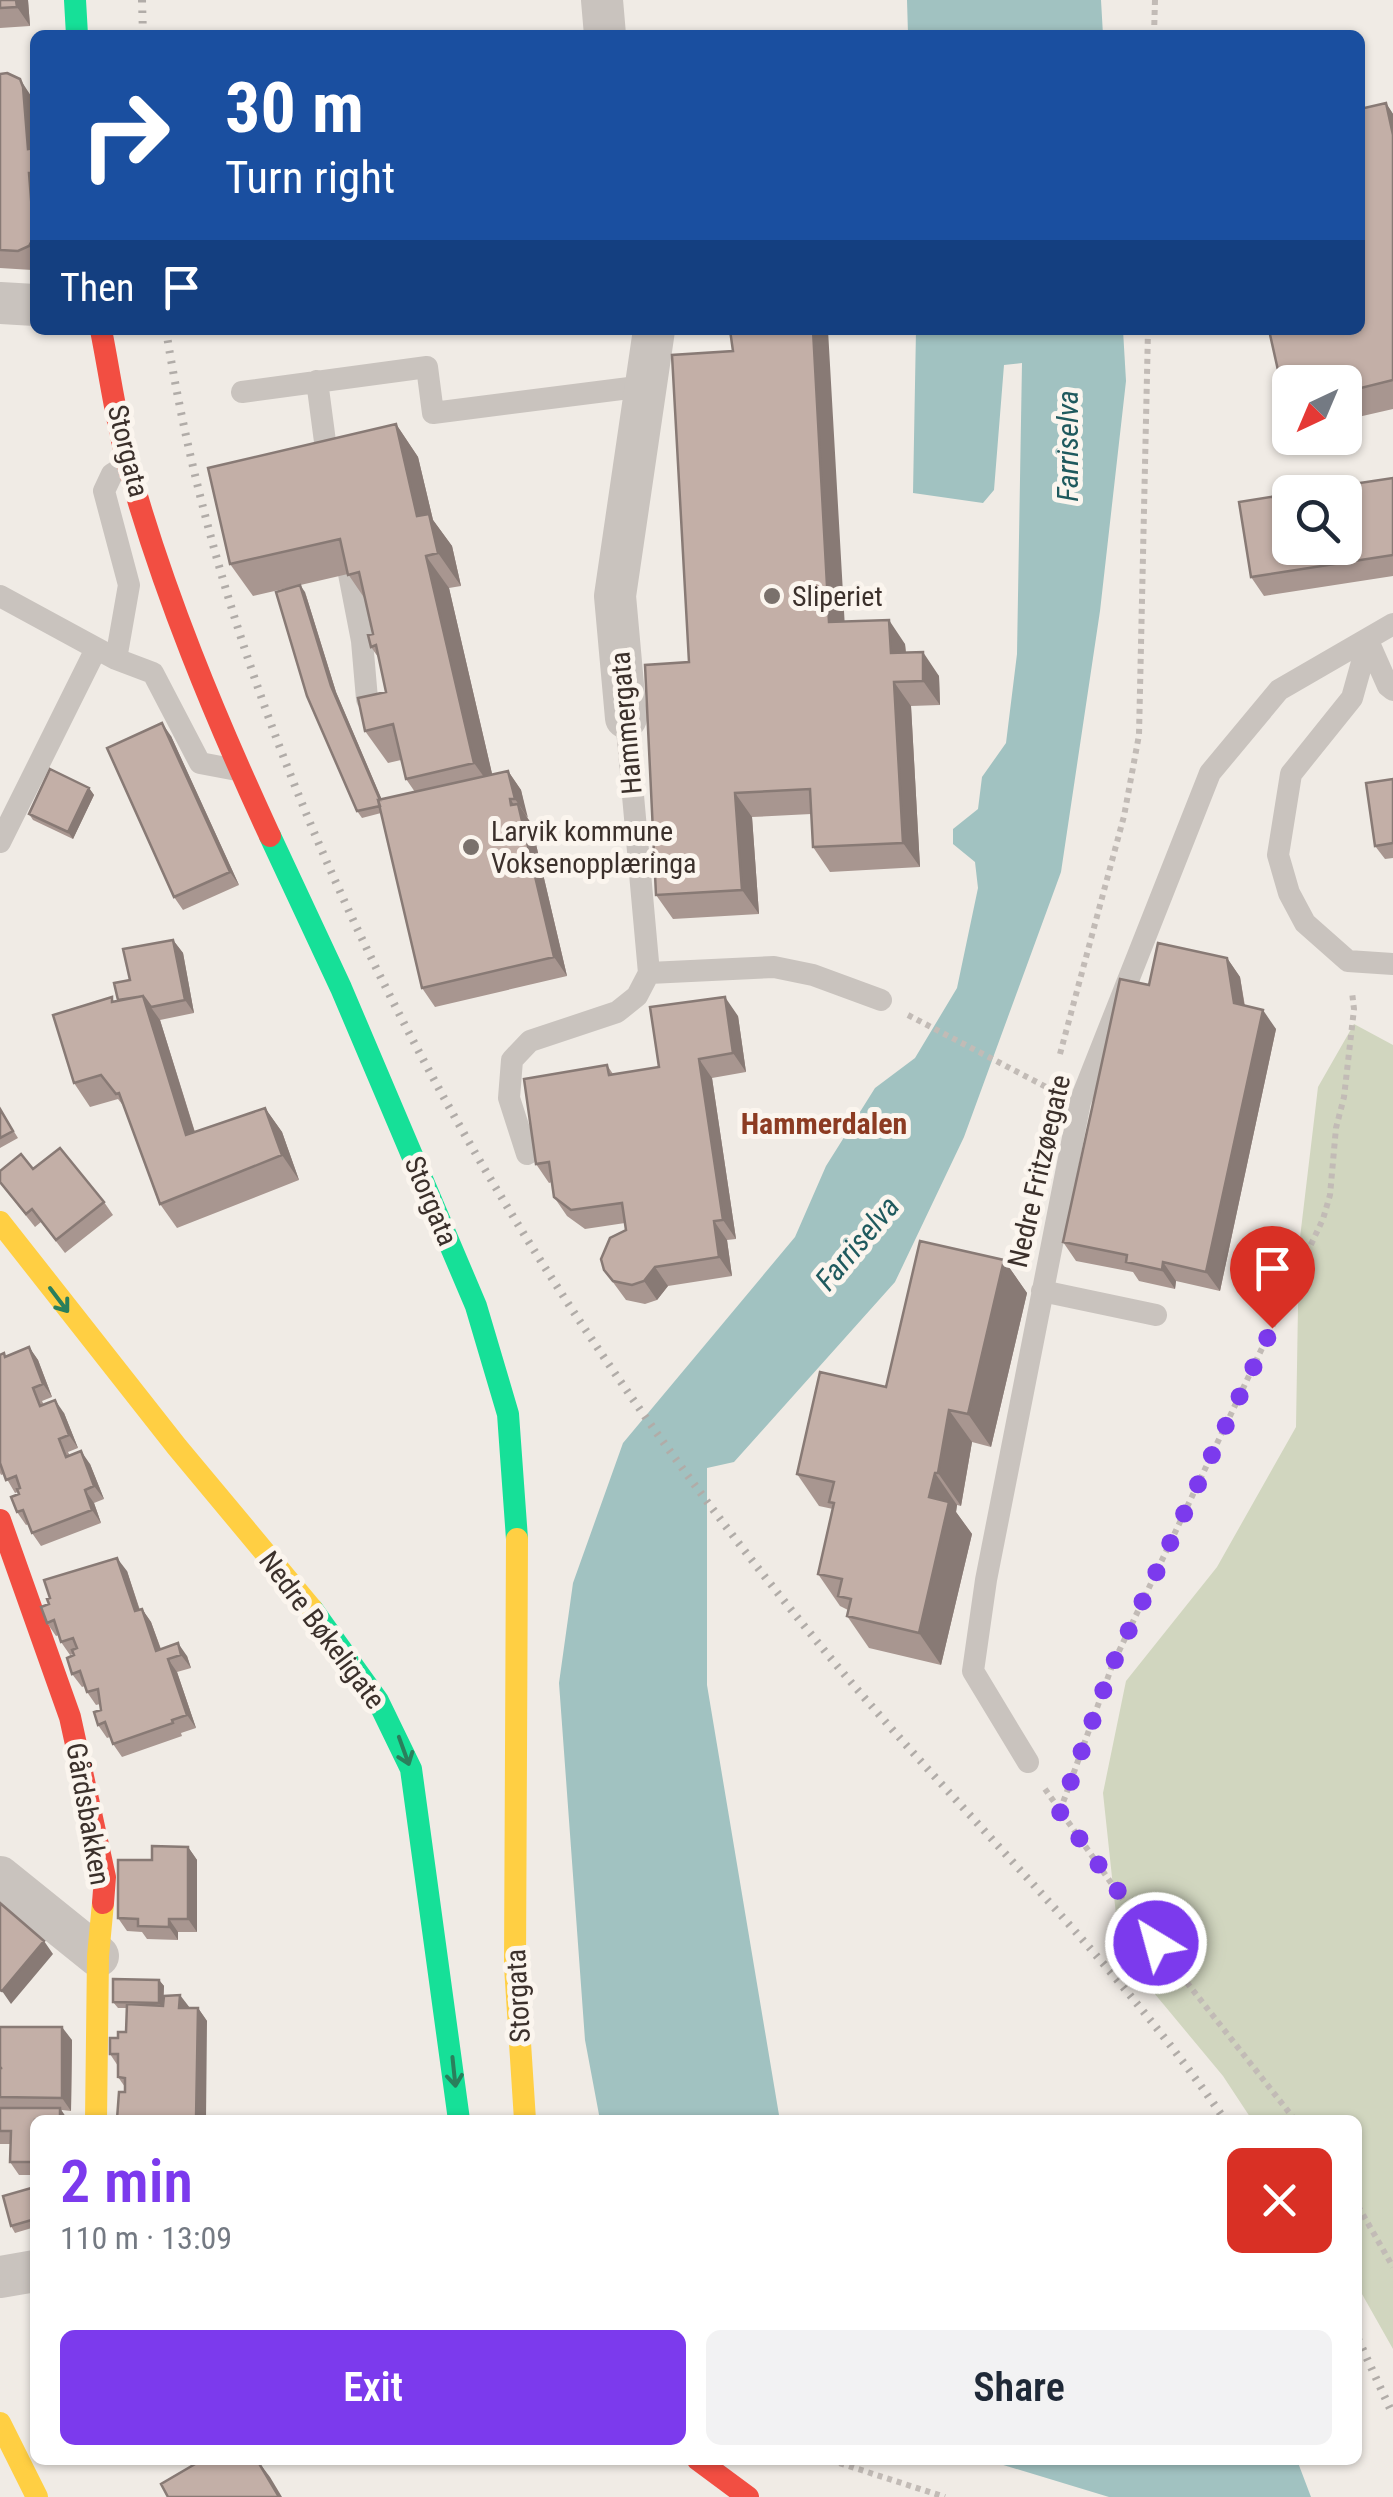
<!DOCTYPE html>
<meta charset="utf-8">
<style>
body{margin:0;font-family:"Roboto Condensed",sans-serif;background:#f2f2f3;color:#1f2937;height:100vh;display:flex;flex-direction:column;font-size:38px;white-space:nowrap}
*{box-sizing:border-box;margin:0}
p{font-size:32px;color:#747a83}
.icon{flex:none;width:55px;height:55px;fill:none;stroke:currentColor;stroke-width:2;stroke-linecap:round;stroke-linejoin:round}
.map{position:relative;flex:1;overflow:hidden}
.sheet{position:absolute;left:30px;top:2115px;width:1332px;height:350px;display:flex;flex-direction:column;background:#fff;border-radius:15px;box-shadow:0 2px 8px #0004}
.sheet>*{flex:none}
.banner{position:absolute;left:30px;top:30px;width:1335px;height:305px;border-radius:15px;box-shadow:0 2px 8px #0004;background:#1a4fa0;color:#fff;overflow:hidden}
.needle{width:65px;rotate:224deg}
.fabs{position:absolute;left:1272px;top:365px;display:grid;gap:20px}
.fabs a{display:grid;place-items:center;width:90px;height:90px;border-radius:15px;background:#fff;box-shadow:0 2px 8px #0004;font-size:50px}
.pin{position:absolute;display:grid;place-items:center;width:85px;height:85px;color:#fff;margin:-102px -42px;border-radius:50% 50% 50% 0;rotate:-45deg;box-shadow:0 0 10px #0007}
.pin .icon{rotate:45deg}
.me{position:absolute;width:110px;margin:-55px;rotate:323deg;stroke-linejoin:round;filter:drop-shadow(0 0 8px #0008)}
.turn{display:flex;align-items:center;gap:35px;height:210px;padding:0 30px;font-size:45px}
.turn .icon{width:130px;height:130px;stroke-width:2.5}
.turn b{display:block;font-size:70px;line-height:85px}
.then{display:flex;align-items:center;height:95px;padding:0 30px;background:#0003;gap:20px;font-size:38px}
.round{display:grid;place-items:center;flex:none;width:105px;height:105px;border-radius:15px;background:#f2f2f3}
.headline{display:flex;align-items:center;justify-content:space-between;height:170px;padding:0 30px}
h1{font-size:60px;font-weight:600;line-height:75px;color:#7c3aed}
.action{display:flex;gap:20px;margin-top:auto;padding:20px 30px}
.action a{flex:1;height:115px;border-radius:15px;background:#7c3aed;color:#fff;font-size:40px;font-weight:600;line-height:115px;text-align:center}
.action a+a{background:#f2f2f3;color:#1f2937}
.map>svg:first-child{display:block}
.green{fill:#d1d6bf}
.water{fill:#a1c2c1}
.lines{fill:none;stroke-linecap:round;stroke-linejoin:round}
.path{stroke:#c2bbb6;stroke-width:6;stroke-dasharray:5 5;stroke-linecap:butt}
.lane{stroke:#c9c3be;stroke-width:22}
.street{stroke:#c9c3be;stroke-width:42}
.fast{stroke:#16e098;stroke-width:22}
.slow{stroke:#ffcf43;stroke-width:22}
.jam{stroke:#f24e42;stroke-width:22}
.rail{stroke:#b1aca8;stroke-width:8;stroke-dasharray:2.5 8;stroke-linecap:butt}
.wall{fill:#a89690}
.shaded-wall{fill:#887a75}
.building{fill:#c3afa7;stroke:#887a75;stroke-width:2.5}
.oneway{stroke:#2a7f5c}
.route{stroke:#7c3aed;stroke-width:18;stroke-dasharray:0 32.4}
.poi-dot{fill:#7a716c;stroke:#fbf5ee;stroke-width:4}
.labels{text-anchor:middle;dominant-baseline:central;stroke-width:10;stroke-linejoin:round;paint-order:stroke}
.street-label{font-size:28px;fill:#3b302b;stroke:#fbf5ee}
.poi-label{font-size:28px;fill:#3b302b;stroke:#fbf5ee;text-anchor:start}
.water-label{font-size:30px;font-style:italic;fill:#1f5a5e;stroke:#fbf5ee}
.neighbourhood-label{font-size:30px;font-weight:bold;fill:#8c3b22;stroke:#fbf5ee}
</style>
<div class="map">
<svg width="1393" height="2497" viewBox="0 0 1393 2497">
<rect width="100%" height="100%" fill="#f0ebe5"/>
<path class="green" d="M1354 1024 1393 1045V2349L1358 2287V2120H1252L1223 2076 1120 1952 1103 1793 1126 1681 1217 1567 1296 1427 1299 1246 1318 1087Z"/>
<path class="water" d="M907 0H1101L1103 35 908 34Z
M916 330H1123L1126 381 1100 611 1061 872 964 1137 895 1282 734 1462 707 1468V1685L779 2115 787 2120H600L585 2040 559 1683 573 1583 623 1443 795 1237 826 1166 875 1088 915 1058 957 988 978 888 975 862 953 844V829L978 809 982 777 1006 743 1017 654 1022 363 1004 365 994 490 983 503 913 493Z
M987 2460H1297L1311 2497H1109Z"/>
<g class="lines">
<path class="path" d="M1154 35 1155 0
M908 1015 1052 1090
M1060 1054 1124 816 1139 735 1148 330
M1045 1789 1133 1914 1295 2120
M1060 1811 1112 1666 1323 1219 1330 1195 1336 1128 1344 1097 1354 1009 1352 992
M1358 2206 1393 2267
M830 2460 945 2497"/>
<path class="lane" d="M317 381 329 472
M242 392 427 367 433 413 645 386
M349 574 362 641 367 699
M0 596 116 659 153 673 200 763 237 770
M1368 641 1352 698 1291 774 1278 855 1289 893 1305 923 1348 961 1393 964
M1368 641 1388 686 1393 690
M116 659 129 585 104 491 112 474 125 466
M0 842 96 649
M649 973 774 967 813 975 881 1000
M527 1154 509 1098 512 1060 530 1041 617 1012 637 996 649 973 626 718
M1042 1291 1156 1315
M1028 1762 973 1671 986 1580 1080 1102 1210 773 1279 690 1393 624"/>
<path class="street" d="M602 0 605 35
M0 303 35 305
M626 718 615 596 654 330
M0 1877 98 1956
M0 2277 35 2271"/>
<path class="fast" d="M75 0 77 35
M270 836 341 988 476 1306 508 1414 517 1539
M312 1609 378 1701 411 1769 459 2120"/>
<path class="slow" d="M0 1222 177 1447 312 1609
M517 1539 515 1966 525 2120
M96 2120 98 1956 103 1903
M0 2423 37 2497"/>
<path class="jam" d="M101 330C110 375 116 421 128 465 163 592 215 717 270 836
M0 1520 70 1717 105 1877 103 1903
M698 2460 748 2497"/>
<path class="rail" d="M142 0 143 35
M166 330C243 812 513 1272 819 1644 951 1805 1107 1948 1225 2120
M1358 2339 1393 2415"/>
</g>
<path class="wall" d="M0 0H28L30 26 0 28Z
M0 74 33 98 35 102V269L32 270 0 268Z
M1386 103 1393 114V409L1345 420V382H1290V411L1286 406 1269 330H1360V109Z
M396 424 418 457 433 520 452 546 461 586 449 588 492 774 508 771 521 790 527 818 531 823 567 976 435 1007 422 988 381 813 362 818 357 811 305 592 336 692 382 800 415 792 406 779 401 760 388 763 365 731 386 692 378 657 371 647 373 634 365 599 348 574 253 596 230 564Z
M1393 478V576L1264 596 1251 577Z
M844 621 905 644 906 653 939 676 940 705 911 706 920 867 830 872 813 847 811 814 752 817 759 914 673 919 656 895Z
M171 736 239 885 183 910 174 897Z
M1393 779V858L1385 859 1375 846Z
M89 788 94 795 73 839 33 820 29 814Z
M173 940 183 953 194 1013 160 1020 195 1132 265 1108 282 1132 299 1180 177 1228 160 1204 125 1108 118 1099 90 1107 74 1083 114 1001 118 1000 130 980Z
M1227 958 1240 977 1245 1006 1276 1029 1220 1291 1176 1281 1175 1289 1139 1281 1133 1272 1076 1261 1063 1242 1149 985Z
M738 1016 746 1072 712 1078 736 1239 727 1240 732 1276 668 1286 657 1300 645 1304 626 1300 604 1270 626 1230 625 1223 585 1229 567 1216 554 1197 552 1182 549 1183 536 1164 607 1065 613 1074 659 1067Z
M0 1109 18 1138 0 1148Z
M33 1169 104 1202 113 1215 65 1253 41 1222 35 1227 0 1183Z
M1004 1260 1027 1293 991 1447 972 1442 961 1506 957 1505 956 1512 972 1534 941 1665 869 1648 847 1616 848 1610 840 1606 818 1574 833 1509 819 1506 797 1474 886 1387Z
M29 1347 38 1360 52 1397 42 1401 44 1405 64 1413 78 1448 68 1452 70 1456 90 1464 104 1499 94 1503 101 1523 41 1546 32 1533 29 1524 26 1525 17 1512 18 1492 15 1493 4 1474 1 1475 0 1473V1355L6 1356Z
M127 1571 140 1610 142 1609 151 1622 161 1649 187 1656 191 1668 177 1672 196 1728 181 1733 182 1736 122 1757 113 1744 110 1737 107 1738 98 1725 101 1710 100 1704 96 1705 87 1692 85 1686 82 1687 72 1674 74 1654 70 1655 61 1642 59 1635 56 1636 47 1623Z
M188 1847 197 1860V1932H178V1940L147 1939 142 1932 127 1931 118 1918 152 1860Z
M159 1980 164 1986 163 2003 189 2008H198L207 2021 117 2119 125 2087 118 2077V2066L110 2054 126 2032 127 2008H118L113 2002Z
M0 2027 72 2040 71 2111 62 2110 35 2120V2175H19L10 2162V2144H0Z
M35 2187V2227L15 2233 11 2226Z"/>
<path class="shaded-wall" d="M16 0H28L30 26 17 7Z
M20 79 35 102V158L28 149Z
M1386 103 1393 114V135Z
M29 173 35 181V256L29 246Z
M813 330H828L846 646 829 622Z
M396 424 418 457 433 520 452 546 461 586 438 553 417 516Z
M426 556 449 588 497 795 474 763Z
M300 585 305 592 336 692 387 812 382 805 331 686Z
M889 620 905 644 908 677 891 653Z
M923 652 939 676 940 705 923 681Z
M894 682 911 706 920 867 903 843Z
M162 723 171 736 239 885 230 872Z
M508 771 521 790 528 818 515 799Z
M89 788 94 795 73 839 68 832Z
M735 793 752 817 759 914 742 890Z
M510 799 520 813 518 804 531 823 567 976 554 957Z
M173 940 183 953 194 1013 185 1000Z
M1227 958 1240 977 1247 1022 1234 1003Z
M143 996 160 1020 203 1159 186 1135Z
M725 997 738 1016 746 1072 733 1053Z
M1263 1010 1276 1029 1220 1291 1206 1272Z
M699 1059 712 1078 736 1239 723 1220Z
M265 1108 282 1132 299 1180 282 1155Z
M714 1221 727 1240 732 1276 719 1257Z
M1004 1260 1027 1293 991 1447 968 1414Z
M1163 1262 1176 1281 1175 1289 1162 1270Z
M655 1267 668 1286 657 1300 644 1281Z
M29 1347 38 1360 52 1397 43 1384Z
M55 1400 64 1413 78 1448 69 1435Z
M949 1410 972 1442 961 1506 938 1473Z
M81 1451 90 1464 104 1499 94 1486Z
M935 1473 957 1505 956 1512 972 1534 941 1665 919 1633 929 1497Z
M85 1490 94 1503 101 1523 92 1510Z
M117 1558 127 1571 144 1624 135 1611Z
M142 1609 151 1622 166 1664 156 1651Z
M178 1643 187 1656 191 1668 181 1655Z
M168 1659 177 1672 196 1728 187 1715Z
M188 1847 197 1860V1932L188 1919Z
M169 1919 178 1932V1940L169 1927Z
M44 1941 53 1954 11 2004 2 1991Z
M159 1980 164 1986 163 2009 159 2003Z
M180 1995 190 2008H179Z
M198 2008 207 2021 206 2120H196Z
M62 2027 72 2040 71 2111 62 2098Z
M60 2108 68 2120H60Z
M257 2460 270 2477 282 2497H279Z"/>
<path class="building" d="M0 0H16L17 7 0 8Z
M7 73 20 79 23 87 28 149 35 148V173H29L34 237 29 246 18 251 0 250V74Z
M1386 103 1393 135V380L1345 392V382H1290V405L1286 406 1269 330H1360V109Z
M730 330H813L829 622 889 620 891 653 923 652V681L894 682 903 843 813 847 810 789 735 793 742 890 656 895 645 665 689 662 672 355 733 351Z
M396 424 417 516 429 514 438 553 426 556 474 763 406 779 393 724 365 731 358 698 386 692 376 645 371 647 368 635 373 634 359 572 348 575 340 539 230 564 208 468Z
M1393 478V555L1251 577 1239 502 1290 494V548H1345V492H1300Z
M300 585 331 686 380 800H378L380 806 357 811 307 696 276 592Z
M162 723 230 872 174 897 107 748Z
M50 769 89 788 68 832 29 814Z
M508 771 515 799H510L511 805 518 804 554 957 422 988 378 800Z
M1393 779V843L1375 846 1366 783Z
M173 940 185 1000 151 1007 143 996 118 1000 114 983 130 980 123 949Z
M1158 943 1227 958 1234 1003 1263 1010 1206 1272 1163 1262 1162 1270 1126 1262 1127 1255 1063 1242 1120 979 1149 985Z
M143 996 186 1135 265 1108 282 1155 160 1204 119 1093 116 1094 101 1075 74 1083 53 1015 112 997V1002Z
M725 997 733 1053 699 1059 723 1220 714 1221 719 1257 655 1267 644 1281 632 1285 613 1281 604 1270 601 1259 610 1238 626 1230 622 1203 571 1210 554 1197 549 1162 536 1164 524 1079 607 1065 609 1075 659 1067 650 1007Z
M0 1109 13 1131 0 1138Z
M60 1148 104 1202 56 1240 32 1209 26 1214 0 1182V1171L21 1154 33 1169Z
M920 1241 1004 1260 968 1414 949 1410 938 1473H935L929 1497 949 1502 919 1633 847 1616 851 1599 838 1596 842 1579 818 1574 834 1503 829 1502 834 1482 797 1474 820 1372 886 1387Z
M29 1347 43 1384 33 1388 40 1406 55 1400 69 1435 59 1439 66 1457 81 1451 94 1486 85 1490 92 1510 32 1533 23 1510 17 1512 11 1497 19 1494 17 1489 20 1488 16 1476 6 1480 0 1463V1355L4 1353 5 1357Z
M117 1558 135 1611 142 1609 156 1651 178 1643 181 1655 168 1659 187 1715 172 1720 173 1723 113 1744 105 1722 98 1725 94 1712 101 1710 98 1689 87 1692 80 1671 72 1674 67 1658 74 1655 72 1650 77 1648 73 1638 61 1642 54 1620 47 1623 41 1607 49 1604 47 1599 50 1598 44 1580Z
M152 1846 188 1847V1919H169V1927L138 1926V1919L118 1918V1860H152Z
M0 1903 44 1941 2 1991 0 1990Z
M113 1979 159 1980V2003L113 2002Z
M180 1995 179 2008H198L196 2120H110L117 2119 119 2092H125V2078L118 2077V2054H110V2038H118V2032H126L127 2004 163 2006 164 1996Z
M0 2027H62V2098L0 2097V2069L2 2068H0Z
M0 2108H60V2120H35V2162H10L11 2131H0Z
M35 2187V2219L11 2226 3 2196Z
M202 2460H257L279 2497H168L161 2484Z"/>
<defs><path id="oneway-shaft" d="M-6 0H5M1.5-3L5.5 0L1.5 3" fill="none" stroke-width="1.6" stroke-linecap="round" stroke-linejoin="round" transform="scale(2.5)"/></defs>
<g class="oneway">
<use href="#oneway-shaft" transform="translate(59 1300) rotate(53)"/>
<use href="#oneway-shaft" transform="translate(404 1751) rotate(70)"/>
<use href="#oneway-shaft" transform="translate(454 2072) rotate(84)"/>
</g>
<g class="lines">
<path class="route" d="M1156 1943 1060 1812 1112 1666 1272 1328"/>
</g>
<g class="poi-dot">
<circle cx="772" cy="596" r="10"/>
<circle cx="471" cy="847" r="10"/>
</g>
<g class="labels">
<g class="street-label">
<text transform="translate(128 451) rotate(76)">Storgata</text>
<text transform="translate(626 723) rotate(-95)">Hammergata</text>
<text transform="translate(1039 1171) rotate(-77)">Nedre Fritzøegate</text>
<text transform="translate(431 1201) rotate(67)">Storgata</text>
<text transform="translate(322 1630) rotate(53)">Nedre Bøkeligate</text>
<text transform="translate(88 1814) rotate(80)">Gårdsbakken</text>
<text transform="translate(518 1996) rotate(-93)">Storgata</text>
</g>
<g class="poi-label">
<text x="792" y="596">Sliperiet</text>
<text x="491" y="831">Larvik kommune<tspan x="491" dy="32">Voksenopplæringa</tspan></text>
</g>
<g class="water-label">
<text transform="translate(1067 446) rotate(-90)">Farriselva</text>
<text transform="translate(857 1243) rotate(-50)">Farriselva</text>
</g>
<g class="neighbourhood-label">
<text x="824" y="1123">Hammerdalen</text>
</g>
</g>
</svg>
<div class="fabs">
<a><svg class="needle" viewBox="-14 -14 28 28"><path d="M0-13l5 13h-10z" fill="#e53935"/><path d="M0 13l5-13h-10z" fill="#747a83"/></svg></a>
<a><svg class="icon" aria-label="search" viewBox="0 0 24 24"><circle cx="10" cy="10" r="6"/><path d="M15 15l6 6"/></svg></a>
</div>
<div class="pin" style="left:1272px;top:1328px;background:#d93025"><svg class="icon" aria-label="arrive" viewBox="0 0 24 24"><path d="M6 21V4h12l-3 4 3 4H6"/></svg></div>
<svg class="me" style="left:1156px;top:1943px" viewBox="-20 -20 40 40"><circle r="17" fill="#7c3aed" stroke="#fff" stroke-width="3"/><path d="M0-11L8 9 0 5-8 9z" fill="#fff"/></svg>
<div class="banner">
<div class="turn"><svg class="icon" aria-label="right" viewBox="0 0 24 24"><path d="M7 20v-9h11M14 6l5 5-5 5"/></svg><div><b>30 m</b>Turn right</div></div>
<div class="then">Then<svg class="icon" aria-label="arrive" viewBox="0 0 24 24"><path d="M6 21V4h12l-3 4 3 4H6"/></svg></div>
</div>
<section class="sheet">
<div class="headline"><div><h1>2 min</h1><p>110 m · 13:09</p></div><a class="round" style="background:#d93025;color:#fff"><svg class="icon" aria-label="close" viewBox="0 0 24 24"><path d="M6 6l12 12M18 6L6 18"/></svg></a></div>
<div class="action"><a>Exit</a><a>Share</a></div>
</section>
</div>
